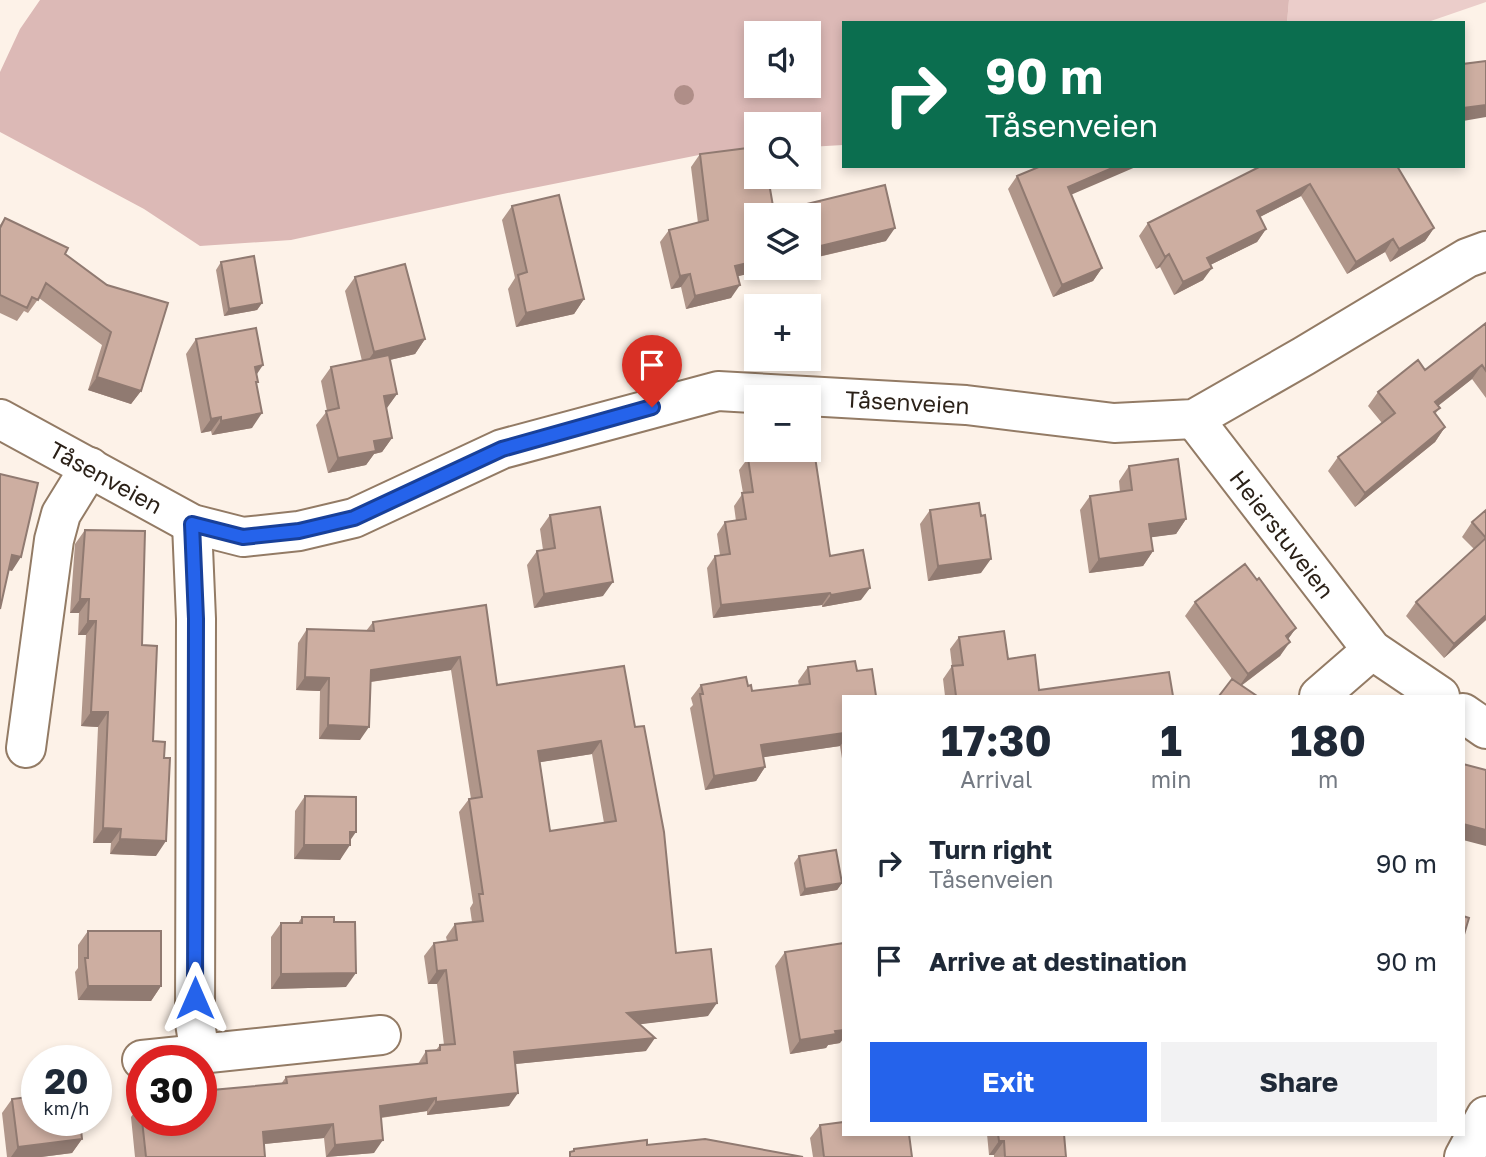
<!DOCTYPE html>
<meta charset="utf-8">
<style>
body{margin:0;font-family:"Golos Text",sans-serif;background:#f2f2f3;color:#1f2937;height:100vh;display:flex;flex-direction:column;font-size:26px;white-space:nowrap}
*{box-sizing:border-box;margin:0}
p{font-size:23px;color:#747a83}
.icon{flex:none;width:38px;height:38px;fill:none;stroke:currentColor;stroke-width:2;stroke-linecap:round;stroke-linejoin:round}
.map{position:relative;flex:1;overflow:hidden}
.panel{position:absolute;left:842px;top:695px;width:623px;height:441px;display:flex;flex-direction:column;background:#fff;border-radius:0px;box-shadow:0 4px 10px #0003}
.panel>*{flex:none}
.hud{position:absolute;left:842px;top:21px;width:623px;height:147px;border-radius:0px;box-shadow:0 4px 10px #0003;background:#0b6e4f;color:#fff;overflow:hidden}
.tools{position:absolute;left:744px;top:21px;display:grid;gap:14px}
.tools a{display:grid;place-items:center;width:77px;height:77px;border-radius:0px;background:#fff;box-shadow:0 4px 10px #0003;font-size:35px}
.speed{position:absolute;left:21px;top:1045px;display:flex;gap:14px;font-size:35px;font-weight:700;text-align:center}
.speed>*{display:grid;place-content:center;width:91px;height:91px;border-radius:50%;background:#fff;box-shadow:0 4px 10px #0003;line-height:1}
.speed small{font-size:18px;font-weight:400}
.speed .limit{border:10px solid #d22;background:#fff;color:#111}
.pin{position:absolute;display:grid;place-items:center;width:60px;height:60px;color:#fff;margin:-72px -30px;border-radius:50% 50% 50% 0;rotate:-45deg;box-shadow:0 0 7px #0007}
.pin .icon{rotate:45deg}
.me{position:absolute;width:77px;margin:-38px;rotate:0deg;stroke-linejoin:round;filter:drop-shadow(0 0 5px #0008)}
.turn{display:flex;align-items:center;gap:24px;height:147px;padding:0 28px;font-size:32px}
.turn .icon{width:91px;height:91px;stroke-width:2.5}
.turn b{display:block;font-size:49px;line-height:60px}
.eta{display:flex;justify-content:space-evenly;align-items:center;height:119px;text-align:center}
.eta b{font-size:42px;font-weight:700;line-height:49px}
.action{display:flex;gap:14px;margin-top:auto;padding:14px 28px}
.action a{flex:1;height:80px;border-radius:0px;background:#2563eb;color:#fff;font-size:28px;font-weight:700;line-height:80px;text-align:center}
.action a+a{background:#f2f2f3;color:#1f2937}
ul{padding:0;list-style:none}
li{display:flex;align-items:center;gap:21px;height:98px;padding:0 28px}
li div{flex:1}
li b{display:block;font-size:26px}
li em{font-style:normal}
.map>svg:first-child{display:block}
.green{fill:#ebcdca}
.forest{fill:#dcb9b6;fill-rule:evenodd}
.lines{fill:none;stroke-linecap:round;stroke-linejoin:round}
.minor-casing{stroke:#937b65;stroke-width:42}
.minor{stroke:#fff;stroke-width:38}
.tree{fill:#af8e88}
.wall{fill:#b0968a;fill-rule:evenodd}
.shaded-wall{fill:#907a71}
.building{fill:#cdaea1;stroke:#907a71;stroke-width:2;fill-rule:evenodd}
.route-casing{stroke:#184099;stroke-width:18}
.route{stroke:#2563eb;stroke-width:12}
.labels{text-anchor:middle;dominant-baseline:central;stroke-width:5;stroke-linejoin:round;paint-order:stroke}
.street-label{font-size:23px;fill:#2b2118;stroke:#fdf2e8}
</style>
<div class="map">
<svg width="1486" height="1157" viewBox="0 0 1486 1157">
<rect width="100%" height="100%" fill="#fdf2e8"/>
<path class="green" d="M1289 0H1486V2L1425 23H1287Z"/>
<path class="forest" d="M40 0H1289L1287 23H844L843 145 809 147 808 124H756V150L714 152 498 195 291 240 200 246 144 209 0 132V72L20 29ZM756 33H808V86H756Z"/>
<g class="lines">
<defs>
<g id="minor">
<path id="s1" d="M0 419 192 524 243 537 299 531 354 518 502 449 718 391 966 405 1114 423 1194 419 1304 356 1467 258 1486 251"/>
<path id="s2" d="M1194 419 1372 650 1440 696"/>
<path d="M192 524 196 619 195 1023 200 1054"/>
<path d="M1319 696 1372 650"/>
<path d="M1463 713 1486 729"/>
<path d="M26 748 54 540 61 514 90 467"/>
<path d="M142 1060 381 1035"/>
<path d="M1464 1157 1486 1116"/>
</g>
</defs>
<use href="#minor" class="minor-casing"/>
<use href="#minor" class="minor"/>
</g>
<circle class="tree" cx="684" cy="95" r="10"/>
<path class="wall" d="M700 154 774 212 886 241 738 276 731 298 686 309 681 287 671 289 660 242 669 230 698 223 691 167Z
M1261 166 1434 228 1425 241 1390 262 1385 252 1347 274 1301 196 1260 217 1266 229 1257 242 1210 265 1203 280 1174 295 1160 267 1156 269 1139 236 1148 223Z
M1017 176 1071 194 1102 268 1093 281 1053 297 1008 189Z
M512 206 584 299 574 314 516 327 508 289 515 278 502 220Z
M5 218 65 254 107 285 141 391 131 404 88 390 102 345 39 298 28 313 24 311 17 321 0 313V225Z
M221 262 262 303 257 310 224 316 216 270Z
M355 277 425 339 415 354 390 360 397 394 386 408 392 438 382 452 374 454 366 465 328 473 316 425 327 411 321 381 331 367 362 361 345 291Z
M1486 323V398L1472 379 1438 406 1440 408 1435 414 1445 427 1435 442 1355 507 1328 471 1338 457 1382 423 1368 406 1378 392 1425 370Z
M196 339 256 375 258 382 256 384 252 428 212 435 211 431 201 433 186 354Z
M756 411V450H805L830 556 861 600 822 607V605L713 618 707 568 715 556 720 555 717 534 725 522 736 521 734 506 743 493 739 470 748 458 757 457 751 419Z
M1129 466 1186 519 1176 534 1151 537 1153 551 1143 566 1089 573 1080 510 1090 496 1120 492 1119 481Z
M930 510 981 573 928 581 920 524Z
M1486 510V620L1444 658 1406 616 1416 602 1474 549 1462 537 1472 522Z
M550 515 603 596 534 608 527 565 537 551 543 550 540 529Z
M85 530 142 645 153 741 156 856 110 854 111 843H93L98 727 81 726 86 635H78L79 613H70L75 544Z
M1257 580 1296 628 1288 639 1280 656 1241 686 1232 679 1185 616 1195 602Z
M486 605 497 685 624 666 676 953 708 1016 639 1024 646 1051 515 1064 509 1106 427 1115V1111L381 1118 374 1153 326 1157 324 1138 264 1144 265 1157H135L131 1117 140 1104 142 1120 281 1084 286 1077 418 1064 426 1051 436 1050 440 1045H444L437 984H428L424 956 434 943 447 941 446 937 455 924 472 922 470 908 473 903 459 812 469 799H471L451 670 371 682 360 740 319 739 320 691 296 690 298 643 307 629 366 631 373 622ZM592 754 604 823 550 831 540 762Z
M959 637 1008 659 1039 690 1173 696H945L943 679 952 666 950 649Z
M808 667 844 696V771L840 746 763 757 765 767 756 781 705 790 690 708 693 705 691 698 701 685 748 686 752 691 799 686 798 681Z
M305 796 350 841 340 860 294 859 295 811Z
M799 856 842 883 837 890 800 896 794 863Z
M302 917 346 987 271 989V937L281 923H298Z
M88 931 161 986 151 1001 78 1000 75 972 78 968V945Z
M785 952 840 1043 828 1045 826 1048 790 1054 775 966Z
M12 1099 82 1139 72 1153 41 1157H7L2 1113Z
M820 1125 912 1157H813L810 1138Z
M987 1134H1064L1066 1157H994V1155H989Z"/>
<path class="shaded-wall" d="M1486 105V117L1463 121V108Z
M1117 166H1138L1059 200 1068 187Z
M1310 184 1301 196 1248 223 1257 211Z
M895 228 886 241 808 259V249Z
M1434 228 1425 241 1390 262 1399 249Z
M1266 229 1257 242 1198 271 1207 258Z
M1393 239 1385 252 1347 274 1356 262Z
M1169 254 1160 267 1156 269 1165 257Z
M756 261V268H774L726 279 735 266Z
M1102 268 1093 281 1053 297 1062 285Z
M1212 268 1203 280 1174 295 1183 282Z
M690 274 681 287 671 289 680 276Z
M740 285 731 298 686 309 695 296Z
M584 299 574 314 516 327 526 313Z
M262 303 257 310 224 316 229 309Z
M425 339 415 354 364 366 374 352Z
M263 365 253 380 255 367Z
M1482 365 1472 379 1425 416 1435 402Z
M97 377 141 391 131 404 88 390Z
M397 394 387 408 374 411 384 396Z
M262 413 252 428 212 435 221 421Z
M221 417 211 431 201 433 211 419Z
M1445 427 1435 442 1355 507 1365 493Z
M392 438 382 452 374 454 366 465 328 473 338 458 374 441Z
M1186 519 1176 534 1139 539 1149 524Z
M1153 551 1143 566 1089 573 1099 559Z
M12 555 21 557 12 571 3 569Z
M991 559 981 573 928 581 938 566Z
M613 582 603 596 534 608 544 594Z
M870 588 861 600 822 607 831 595Z
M830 593 822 605 713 618 721 605Z
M80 599H89L79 613H70Z
M1486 615V620L1444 658 1454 644Z
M88 621H96L86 635H78Z
M1296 628 1286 642V636Z
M1290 642 1280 656 1238 688 1248 674Z
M460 657 451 670 362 683 371 670Z
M305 677 329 678 320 691 296 690Z
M91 712H108L98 727 81 726Z
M328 725 369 727 360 740 319 739Z
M844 733V741L840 746 752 759 761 745Z
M601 741 592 754 529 764 538 751Z
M765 767 756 781 705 790 714 776Z
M1463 824 1486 830V846L1463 840Z
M103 828 121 829 111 843H93Z
M350 832H356L347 845H350L340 860 294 859 304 845Z
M120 839 166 841 156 856 110 854Z
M842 883 837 890 800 896 805 889Z
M446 970 437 984H428L437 971Z
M356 973 346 987 271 989 281 974Z
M88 986H161L151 1001 78 1000Z
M717 1003 708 1016 618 1027 627 1013Z
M844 1026V1038L840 1043 828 1045 826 1048 790 1054 800 1040Z
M655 1038 646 1051 505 1065 514 1052Z
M518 1093 509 1106 427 1115 436 1102Z
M436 1098 427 1111 370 1119 380 1106Z
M333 1124 324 1138 253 1145 263 1132Z
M82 1139 72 1153 41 1157H11L18 1147Z
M383 1140 374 1153 326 1157 335 1145Z
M999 1141H1004L994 1155H989Z"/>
<path class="building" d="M1486 61V105L1463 108V64Z
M756 147V177H768L774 212 885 185 895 228 808 249V215H756V261L735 266 740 285 695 296 690 274 680 276 669 230 708 220 700 154Z
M1041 166H1117L1068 187 1102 268 1062 285 1017 176Z
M1261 166H1397L1434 228 1399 249 1393 239 1356 262 1310 184 1257 211 1266 229 1207 258 1212 268 1183 282 1169 254 1165 257 1148 223Z
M559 195 584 299 526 313 518 275 527 272 512 206Z
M5 218 68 248 65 254 107 285 168 303 141 391 97 377 111 332 46 283 38 300 32 297 27 308 0 295V228Z
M254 256 262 303 229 309 221 262Z
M405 264 425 339 374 352 355 277Z
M1486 323V371L1482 365 1435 402 1440 408 1434 412 1445 427 1365 493 1338 457 1395 413 1378 392 1418 360 1425 370Z
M256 328 263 365 255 367 258 382H256L262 413 221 421V417L211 419 196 339Z
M389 355 397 394 384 396 392 438 374 441 376 451 338 458 326 411 339 408 331 367Z
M766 450H805L806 451 814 450 830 556 863 550 870 588 831 595 830 593 721 605 715 556 730 554 725 522 746 519 742 493 753 492 748 458 767 456Z
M1178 459 1186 519 1149 524 1153 551 1099 559 1090 496 1132 490 1129 466Z
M0 474 38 483 21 557 12 555 0 609Z
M979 503 981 516 985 515 991 559 938 566 930 510Z
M600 507 613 582 544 594 537 551 555 548 550 515Z
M1486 510V538L1472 522Z
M85 530 145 531 142 645 157 646 153 741 165 742 164 758H170L166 841 120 839 121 829 103 828 108 712H91L96 621H88L89 599H80Z
M1486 538V615L1454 644 1416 602Z
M1245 564 1257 580 1259 578 1296 628 1286 636 1290 642 1248 674 1195 602Z
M486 605 497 685 624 666 635 727 644 726 664 832 676 953 711 949 717 1003 627 1013 655 1038 514 1052 518 1093 436 1102V1098L380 1106 383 1140 335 1145 333 1124 263 1132 265 1157H146L142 1120H201V1091L287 1083 286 1077 427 1063 426 1051 440 1050V1045L455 1044 446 970 437 971 434 943 457 940 455 924 483 921 479 894H483L469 799 482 797 460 657 371 670 369 727 328 725 329 678 305 677 307 629 374 631 373 622ZM601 741 616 821 550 831 538 751Z
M1004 631 1008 659 1035 655 1039 690 1169 672 1173 696H956L952 666 963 665 959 637Z
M855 661 857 671 872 669 876 696H844V733L761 745 765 767 714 776 700 694H703L701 685 746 677 748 686 751 685 752 691 810 684 808 667Z
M1232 679 1257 696H1219Z
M1463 764 1486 770V830L1463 824Z
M305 796 356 797V832H350V845H304Z
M836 850 842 883 805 889 799 856Z
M1463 916 1469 918 1463 938Z
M302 917H334V922H355L356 973 281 974V923H302Z
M88 931H161V986H88L85 958H88Z
M844 943V1030L835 1031 836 1034 800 1040 785 952Z
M37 1096V1120H80L82 1139 18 1147 12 1099Z
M844 1122V1134H909L912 1157H824L820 1125Z
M998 1134H1064L1066 1157H1005L1004 1141H999Z
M705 1139 803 1157H570V1152L574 1151V1149L647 1140V1145Z"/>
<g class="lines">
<defs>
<path id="route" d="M195 998 196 619 192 524 243 537 299 531 354 518 502 449 652 407"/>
</defs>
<use href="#route" class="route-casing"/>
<use href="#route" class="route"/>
</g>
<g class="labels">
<g class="street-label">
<text stroke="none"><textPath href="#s1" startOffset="961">Tåsenveien</textPath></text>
<text stroke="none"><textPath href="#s1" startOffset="121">Tåsenveien</textPath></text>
<text stroke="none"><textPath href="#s2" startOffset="145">Heierstuveien</textPath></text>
</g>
</g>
</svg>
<div class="tools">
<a><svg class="icon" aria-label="sound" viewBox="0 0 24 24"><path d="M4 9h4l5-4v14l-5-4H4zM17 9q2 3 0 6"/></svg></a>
<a><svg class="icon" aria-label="search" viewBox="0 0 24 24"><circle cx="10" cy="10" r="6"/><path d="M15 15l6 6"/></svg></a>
<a><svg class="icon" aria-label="layers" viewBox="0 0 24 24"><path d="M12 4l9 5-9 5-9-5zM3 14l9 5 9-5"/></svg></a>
<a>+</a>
<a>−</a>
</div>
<div class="speed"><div>20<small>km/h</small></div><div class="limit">30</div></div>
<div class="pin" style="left:652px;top:407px;background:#d93025"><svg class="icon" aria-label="arrive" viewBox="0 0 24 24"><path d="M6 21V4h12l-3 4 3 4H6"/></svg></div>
<svg class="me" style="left:195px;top:998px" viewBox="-20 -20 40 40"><path d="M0-17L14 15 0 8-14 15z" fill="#2563eb" stroke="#fff" stroke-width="4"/></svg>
<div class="hud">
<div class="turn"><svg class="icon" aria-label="right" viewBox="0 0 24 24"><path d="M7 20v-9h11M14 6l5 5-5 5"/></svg><div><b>90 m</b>Tåsenveien</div></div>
</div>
<section class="panel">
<div class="eta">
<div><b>17:30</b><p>Arrival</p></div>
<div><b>1</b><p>min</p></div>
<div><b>180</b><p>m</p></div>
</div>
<ul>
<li><svg class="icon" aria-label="right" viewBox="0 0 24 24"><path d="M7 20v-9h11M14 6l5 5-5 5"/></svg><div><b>Turn right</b><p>Tåsenveien</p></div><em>90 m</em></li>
<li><svg class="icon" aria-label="arrive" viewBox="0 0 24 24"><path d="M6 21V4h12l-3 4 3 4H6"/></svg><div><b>Arrive at destination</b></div><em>90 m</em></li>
</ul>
<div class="action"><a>Exit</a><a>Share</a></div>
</section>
</div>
